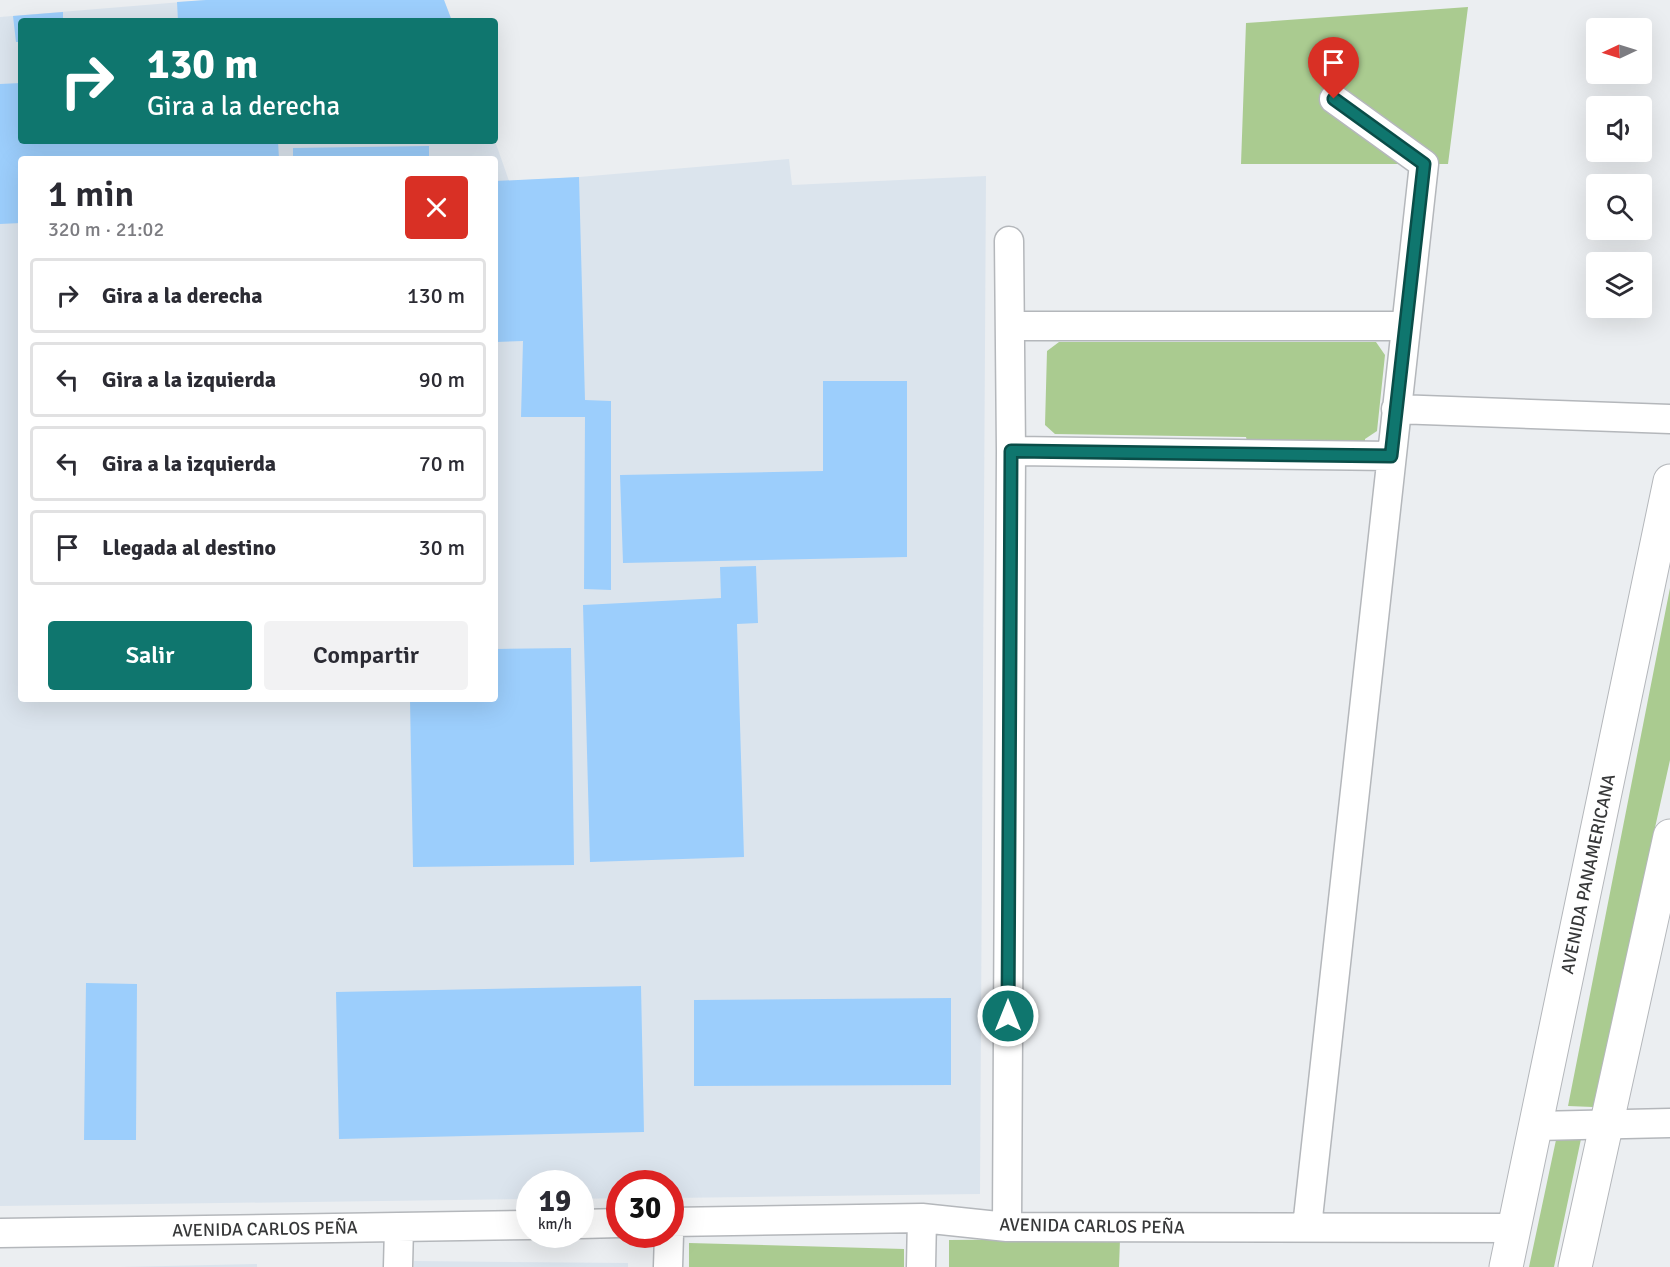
<!DOCTYPE html>
<html lang="es">
<meta charset="utf-8">
<style>
body{margin:0;font-family:Signika,sans-serif;background:#f2f2f3;color:#2b2b33;height:100vh;display:flex;flex-direction:column;font-size:22px;white-space:nowrap}
*{box-sizing:border-box;margin:0}
p{font-size:20px;color:#7c7c81}
.icon{flex:none;width:33px;height:33px;fill:none;stroke:currentColor;stroke-width:2;stroke-linecap:round;stroke-linejoin:round}
.map{position:relative;flex:1;overflow:hidden}
.details{position:absolute;left:18px;top:156px;width:480px;height:546px;display:flex;flex-direction:column;background:#fff;border-radius:6px;box-shadow:0 6px 24px #0002}
.details>*{flex:none}
.hud{position:absolute;left:18px;top:18px;width:480px;height:126px;border-radius:6px;box-shadow:0 6px 24px #0002;background:#0f766e;color:#fff;overflow:hidden}
.needle{width:39px;rotate:266deg}
.controls{position:absolute;left:1586px;top:18px;display:grid;gap:12px}
.controls a{display:grid;place-items:center;width:66px;height:66px;border-radius:6px;background:#fff;box-shadow:0 6px 24px #0002;font-size:30px}
.speed{position:absolute;left:516px;top:1170px;display:flex;gap:12px;font-size:30px;font-weight:700;text-align:center}
.speed>*{display:grid;place-content:center;width:78px;height:78px;border-radius:50%;background:#fff;box-shadow:0 6px 24px #0002;line-height:1}
.speed small{font-size:15px;font-weight:400}
.speed .limit{border:9px solid #d22;background:#fff;color:#111}
.pin{position:absolute;display:grid;place-items:center;width:51px;height:51px;color:#fff;margin:-62px -26px;border-radius:50% 50% 50% 0;rotate:-45deg;box-shadow:0 0 6px #0007}
.pin .icon{rotate:45deg}
.me{position:absolute;width:66px;margin:-33px;rotate:0deg;stroke-linejoin:round;filter:drop-shadow(0 0 4px #0008)}
.turn{display:flex;align-items:center;gap:21px;height:126px;padding:0 30px;font-size:27px}
.turn .icon{width:78px;height:78px;stroke-width:2.5}
.turn b{display:block;font-size:42px;line-height:51px}
.round{display:grid;place-items:center;flex:none;width:63px;height:63px;border-radius:6px;background:#f2f2f3}
.head{display:flex;align-items:center;justify-content:space-between;height:102px;padding:0 30px}
h1{font-size:36px;font-weight:600;line-height:45px}
.button{display:flex;gap:12px;margin-top:auto;padding:12px 30px}
.button a{flex:1;height:69px;border-radius:6px;background:#0f766e;color:#fff;font-size:24px;font-weight:600;line-height:69px;text-align:center}
.button a+a{background:#f2f2f3;color:#2b2b33}
ul{padding:0;list-style:none}
li{display:flex;align-items:center;gap:18px;height:75px;margin:0 12px 9px;padding:0 18px;border:3px solid #e1e1e2;border-radius:6px}
li div{flex:1}
li b{display:block;font-size:22px}
li em{font-style:normal}
.map>svg:first-child{display:block}
.built{fill:#dbe4ed;fill-rule:evenodd}
.green{fill:#aacb90}
.building{fill:#9ccefc}
.lines{fill:none;stroke-linecap:round;stroke-linejoin:round}
.minor-casing{stroke:#b4b7bb;stroke-width:31}
.secondary-casing{stroke:#b4b7bb;stroke-width:35}
.minor{stroke:#fff;stroke-width:28}
.secondary{stroke:#fff;stroke-width:33}
.route-casing{stroke:#0a4d48;stroke-width:15}
.route{stroke:#0f766e;stroke-width:10}
.labels{text-anchor:middle;dominant-baseline:central;stroke-width:4.5;stroke-linejoin:round;paint-order:stroke}
.street-label{font-size:18px;fill:#373839;stroke:#fff}
</style>
<div class="map">
<svg width="1670" height="1267" viewBox="0 0 1670 1267">
<rect width="100%" height="100%" fill="#ebeef1"/>
<path class="built" d="M206 0H444L452 21H21V141H495L509 181 579 177 789 159 792 185 986 176 980 1194 671 1198 670 1184H620L619 1198 581 1199 580 1184H530L529 1199 0 1206V17ZM21 159H495V699H21Z
M414 1261 628 1263V1267H414Z
M257 1264V1267H120Z"/>
<path class="green" d="M1468 7 1448 164H1241L1246 23Z
M1059 342H1376L1385 355 1377 431 1365 439V443L1247 441 1246 437 1055 434 1045 425 1047 351Z
M1670 588V760L1593 1107 1568 1106Z
M1581 1139 1554 1267H1529L1556 1140Z
M1120 1239 1119 1267H949V1240Z
M689 1243 904 1249V1267H689Z"/>
<path class="building" d="M206 0H444L452 21H178L177 2Z
M63 12V21H21V42H16L13 16Z
M21 83V141H278L279 159H21V223L0 224V84Z
M429 146V159H293V148Z
M579 177 585 400 611 401V590L584 589 585 417H521L523 341 495 342V181Z
M823 381H907V557L623 563 620 475 823 471Z
M756 566 758 623 737 624 744 857 590 862 583 605 721 598 720 567Z
M571 648 574 865 413 867 410 699H495V649Z
M86 983 137 984 136 1140H84Z
M641 986 644 1132 339 1139 336 992Z
M951 998V1085L694 1086V1000Z"/>
<g class="lines">
<defs>
<path id="minor" d="M1010 326H1405
M1396 409 1670 419
M1011 451 1391 456
M1536 1126 1670 1123
M670 1222 922 1218 1007 1227 1514 1228
M580 1224 620 1223
M1007 1227 1011 451 1009 241
M1307 1227 1424 164 1334 99
M0 1233 530 1225
M398 1267 399 1227
M668 1267 669 1234
M921 1267 922 1218"/>
<path id="secondary" d="M1506 1267 1670 481
M1575 1267 1670 836"/>
</defs>
<use href="#minor" class="minor-casing"/>
<use href="#secondary" class="secondary-casing"/>
<use href="#minor" class="minor"/>
<use href="#secondary" class="secondary"/>
</g>
<g class="lines">
<defs>
<path id="route" d="M1008 1016 1011 451 1391 456 1424 164 1334 99"/>
</defs>
<use href="#route" class="route-casing"/>
<use href="#route" class="route"/>
</g>
<g class="labels">
<g class="street-label">
<text transform="translate(1588 874) rotate(-78)">AVENIDA PANAMERICANA</text>
<text transform="translate(1092 1226) rotate(1)">AVENIDA CARLOS PEÑA</text>
<text transform="translate(265 1229) rotate(-1)">AVENIDA CARLOS PEÑA</text>
</g>
</g>
</svg>
<div class="controls">
<a><svg class="needle" viewBox="-14 -14 28 28"><path d="M0-13l5 13h-10z" fill="#e53935"/><path d="M0 13l5-13h-10z" fill="#7c7c81"/></svg></a>
<a><svg class="icon" aria-label="sound" viewBox="0 0 24 24"><path d="M4 9h4l5-4v14l-5-4H4zM17 9q2 3 0 6"/></svg></a>
<a><svg class="icon" aria-label="search" viewBox="0 0 24 24"><circle cx="10" cy="10" r="6"/><path d="M15 15l6 6"/></svg></a>
<a><svg class="icon" aria-label="layers" viewBox="0 0 24 24"><path d="M12 4l9 5-9 5-9-5zM3 14l9 5 9-5"/></svg></a>
</div>
<div class="speed"><div>19<small>km/h</small></div><div class="limit">30</div></div>
<div class="pin" style="left:1334px;top:99px;background:#d93025"><svg class="icon" aria-label="arrive" viewBox="0 0 24 24"><path d="M6 21V4h12l-3 4 3 4H6"/></svg></div>
<svg class="me" style="left:1008px;top:1016px" viewBox="-20 -20 40 40"><circle r="17" fill="#0f766e" stroke="#fff" stroke-width="3"/><path d="M0-11L8 9 0 5-8 9z" fill="#fff"/></svg>
<div class="hud">
<div class="turn"><svg class="icon" aria-label="right" viewBox="0 0 24 24"><path d="M7 20v-9h11M14 6l5 5-5 5"/></svg><div><b>130 m</b>Gira a la derecha</div></div>
</div>
<section class="details">
<div class="head"><div><h1>1 min</h1><p>320 m · 21:02</p></div><a class="round" style="background:#d93025;color:#fff"><svg class="icon" aria-label="close" viewBox="0 0 24 24"><path d="M6 6l12 12M18 6L6 18"/></svg></a></div>
<ul>
<li><svg class="icon" aria-label="right" viewBox="0 0 24 24"><path d="M7 20v-9h11M14 6l5 5-5 5"/></svg><div><b>Gira a la derecha</b></div><em>130 m</em></li>
<li><svg class="icon" aria-label="left" viewBox="0 0 24 24"><path d="M17 20v-9H6M10 6l-5 5 5 5"/></svg><div><b>Gira a la izquierda</b></div><em>90 m</em></li>
<li><svg class="icon" aria-label="left" viewBox="0 0 24 24"><path d="M17 20v-9H6M10 6l-5 5 5 5"/></svg><div><b>Gira a la izquierda</b></div><em>70 m</em></li>
<li><svg class="icon" aria-label="arrive" viewBox="0 0 24 24"><path d="M6 21V4h12l-3 4 3 4H6"/></svg><div><b>Llegada al destino</b></div><em>30 m</em></li>
</ul>
<div class="button"><a>Salir</a><a>Compartir</a></div>
</section>
</div>
